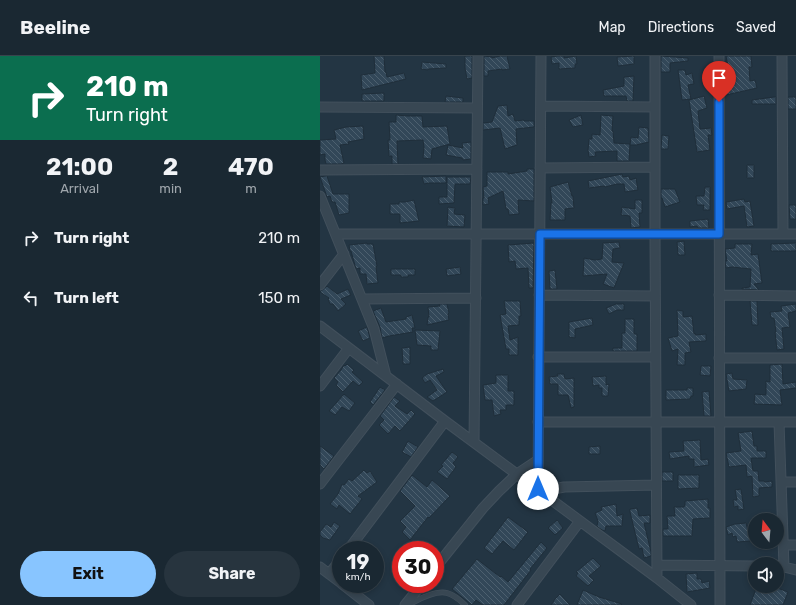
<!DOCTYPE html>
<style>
body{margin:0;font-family:Rubik,sans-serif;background:#27343e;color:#f1f3f6;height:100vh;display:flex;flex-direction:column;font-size:15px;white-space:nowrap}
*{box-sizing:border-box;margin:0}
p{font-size:13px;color:#9fa6ac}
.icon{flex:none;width:22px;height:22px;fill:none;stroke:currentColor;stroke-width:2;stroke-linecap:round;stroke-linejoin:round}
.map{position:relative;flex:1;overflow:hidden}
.side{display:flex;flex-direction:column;background:#1a2832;width:320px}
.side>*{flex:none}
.top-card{background:#0b6e4f;color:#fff;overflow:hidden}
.needle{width:26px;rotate:344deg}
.fabs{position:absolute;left:428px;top:457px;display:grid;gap:8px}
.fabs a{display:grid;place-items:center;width:36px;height:36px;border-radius:50%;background:#1a2832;box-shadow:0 2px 6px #0003,0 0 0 1px #38444d;font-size:20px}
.speed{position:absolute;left:12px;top:485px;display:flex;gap:8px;font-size:20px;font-weight:700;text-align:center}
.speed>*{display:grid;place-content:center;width:52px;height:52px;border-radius:50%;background:#1a2832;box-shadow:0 2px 6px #0003,0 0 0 1px #38444d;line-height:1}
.speed small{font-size:10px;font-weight:400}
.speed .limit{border:6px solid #d22;background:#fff;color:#111}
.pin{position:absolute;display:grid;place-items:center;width:34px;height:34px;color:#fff;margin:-41px -17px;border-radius:50% 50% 50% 0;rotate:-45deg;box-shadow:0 0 4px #0007}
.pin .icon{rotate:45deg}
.me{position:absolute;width:44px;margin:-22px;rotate:0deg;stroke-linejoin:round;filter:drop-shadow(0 0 3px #0008)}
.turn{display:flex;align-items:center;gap:14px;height:84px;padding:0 20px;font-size:18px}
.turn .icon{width:52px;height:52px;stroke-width:2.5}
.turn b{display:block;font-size:28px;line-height:34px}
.eta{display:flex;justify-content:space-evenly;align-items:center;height:68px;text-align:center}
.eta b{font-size:24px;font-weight:700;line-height:28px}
.cta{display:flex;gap:8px;margin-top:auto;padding:8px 20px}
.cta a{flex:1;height:46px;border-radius:24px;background:#88c5ff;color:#111;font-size:16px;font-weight:700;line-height:46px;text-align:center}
.cta a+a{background:#27343e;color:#f1f3f6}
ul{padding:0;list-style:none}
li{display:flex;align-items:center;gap:12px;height:60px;padding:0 20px}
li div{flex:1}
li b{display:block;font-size:15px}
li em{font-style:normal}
header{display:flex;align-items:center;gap:24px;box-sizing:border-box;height:56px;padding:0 20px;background:#1a2832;border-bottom:1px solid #38444d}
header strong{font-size:19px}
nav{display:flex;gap:22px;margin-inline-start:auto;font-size:14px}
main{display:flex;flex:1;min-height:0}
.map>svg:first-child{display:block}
.building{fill:url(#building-back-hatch);stroke:#1f2e3a}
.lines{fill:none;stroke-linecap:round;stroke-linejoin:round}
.service-casing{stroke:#42505c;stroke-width:6}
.minor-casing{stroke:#42505c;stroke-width:11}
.service{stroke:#384753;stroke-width:4.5}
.minor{stroke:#384753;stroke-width:9}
.route-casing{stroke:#114b97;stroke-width:10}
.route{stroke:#1a73e8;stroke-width:7}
</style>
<header>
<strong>Beeline</strong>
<nav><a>Map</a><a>Directions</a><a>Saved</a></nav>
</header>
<main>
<section class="side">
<div class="top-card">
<div class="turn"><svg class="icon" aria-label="right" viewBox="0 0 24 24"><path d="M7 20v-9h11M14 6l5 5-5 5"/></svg><div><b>210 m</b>Turn right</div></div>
</div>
<div class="eta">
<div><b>21:00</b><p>Arrival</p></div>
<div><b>2</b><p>min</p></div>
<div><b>470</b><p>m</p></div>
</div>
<ul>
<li><svg class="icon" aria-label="right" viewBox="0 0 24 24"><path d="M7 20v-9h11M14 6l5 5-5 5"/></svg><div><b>Turn right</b></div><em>210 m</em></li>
<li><svg class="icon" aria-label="left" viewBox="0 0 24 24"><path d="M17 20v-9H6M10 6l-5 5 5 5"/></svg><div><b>Turn left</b></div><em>150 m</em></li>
</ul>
<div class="cta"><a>Exit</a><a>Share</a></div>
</section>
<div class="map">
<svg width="476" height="549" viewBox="0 0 476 549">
<defs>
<pattern id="building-back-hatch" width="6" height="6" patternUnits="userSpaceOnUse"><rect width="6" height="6" fill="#324758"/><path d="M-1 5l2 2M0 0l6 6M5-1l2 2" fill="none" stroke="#4d606f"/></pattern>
</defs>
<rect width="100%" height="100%" fill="#233543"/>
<path class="building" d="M54 0H64L65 16H66L67 21 84 17 86 23 42 34 41 19 55 17Z
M145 0H152V22L147 23 145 12Z
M164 0 172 1V2L180 0H187L190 13 182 14V13L168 15V20H164Z
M237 0H244V2L256 0 257 8H255V12L239 13V7L232 8 231 1Z
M314 0V8L298 10 297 1Z
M341 0 368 2V5L350 7V16H341Z
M406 0H431L432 11H429L430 25 435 24 437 32 406 39V15H409Z
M102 6 126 8V12L108 13V14L101 13Z
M358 14H365L366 19 372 17 374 28 368 29 371 43 362 44Z
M314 20 313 45H307L306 40H284L283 34 304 30V21Z
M64 37V45H42V38Z
M126 40 143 42V46H125Z
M384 40 387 52 378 55 380 73 391 72 392 79H388L390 94 377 96 369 44Z
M454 41H456V48H432V44Z
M468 41H476V53H468Z
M187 49 188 60 193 58 195 65 204 64V65H214V71L196 73 197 89 185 93 180 72 163 74V67L172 66 178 50Z
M76 59 88 60H102L103 71 127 70 130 88 112 93 111 103 103 102 104 91 103 84 77 85 78 108H72V100H69L68 84H70L69 66H76Z
M261 59 263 69 253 71 249 64Z
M281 59 293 60 292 75H293L294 87 310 88 309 105H297V95L275 96 276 100 269 101 268 94 269 83H272V78L280 79Z
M43 70 44 83 28 86 29 88 20 89 24 107 21 108H6L5 104V98L0 99V84L16 83 14 74 26 71Z
M319 71 328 72 329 86 316 89H310L311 81 318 82Z
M342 79 349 80 348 93H341Z
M151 86V103L143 104 142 102 126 99 128 89 143 92 142 87Z
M427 109H434V122H427Z
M207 113H214V145L198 144 199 158 189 159 188 153H186L183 135 168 142 169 148 163 149V142H164L163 131 167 130V116H188V118L207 115Z
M302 118 303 121 309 120 310 124 316 122 318 134 305 136 304 128H297L285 131 284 130 269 132 268 125Z
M5 120H7L13 138H29V157L19 159 15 146H12L10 140 7 141 6 138 0 121Z
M126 120V127H109L104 128 102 121Z
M127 121H151L150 128H135L134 147 119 148V141H127Z
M248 126 252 140H253L254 152 245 153V164H230L231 147H232L230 131Z
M385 131H390V154H383L384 149H377L376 140H384Z
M341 133H355L360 146 345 151 342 142H341Z
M424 143 425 146 430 145 434 170 427 171 424 150 407 153 406 146Z
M94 144 99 165 80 167V158H70V148H79V146H85Z
M315 144H322V157H319L320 171 311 172 310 160 301 159 302 151 315 153Z
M469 149H476V163H470Z
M128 151 135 152 134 158 145 159 144 171 127 170Z
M388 163 389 172H378L377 170 370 171V165Z
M364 185 365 199H358L357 186Z
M299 186 300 192 293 193 292 206 304 207 294 232 283 228 287 218 263 220 264 202 275 204 282 203 283 187Z
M47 187V188H53L57 210 56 211 58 227 47 228 46 218H40V212L36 213 31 195H30L29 189Z
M214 187 213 232H209L208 212 196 213 195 205 189 206 188 189Z
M476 187V195H451V188Z
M415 188H432L431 199 438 198 442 227 434 228 439 234 422 233V232L430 231 431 213 412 211 406 212 405 205H407L405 193 415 192Z
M140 211 141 218 127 220 126 213Z
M71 213H95V219H88V221H81V219H71Z
M235 214 237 233H230L229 215Z
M7 230 17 238 28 233 31 239 21 243 26 248 18 255 13 248H10L8 243 9 242 0 236Z
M184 245H200L201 260H199V269L188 270 190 284 198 281V299H189V293H186L180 259 186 258Z
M430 245H437L438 269H432Z
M119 248H127L129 257 128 258 129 264 107 269 108 261H109L108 251 120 250Z
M296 248H304V254H297L289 258 286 252Z
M476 248V255L468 257 470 271 462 272 464 293 457 294 455 276H456L454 262H451L450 256 462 255 461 250Z
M61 252 66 266 86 263V261L92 259 95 272H92L93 276 69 280 62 282 60 271 53 255Z
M357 254 363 255V261L372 260 374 278 375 277V279L386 278V285L369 286 371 296 365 297V309H357L358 293 352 295 348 282 358 280Z
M272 262 273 269 255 273V282L249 281V266Z
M305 263H314V278H317V295H293V292H302V277H305Z
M47 271 50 282 43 285 38 275Z
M95 274 120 275 118 294H111V290L97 289Z
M90 291V308H83L82 292Z
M27 308 34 314 32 316 43 326 39 330 33 325 23 336 16 329 18 326 14 322 21 314 24 309 25 310Z
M462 308 463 328 476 326V332L460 334 462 349 434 348 435 338 446 339V325L450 326V309Z
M381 310H391L390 320 380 319Z
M123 313 124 316 116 320 127 336 113 345 107 341 117 334 110 324 105 327 102 322 107 318Z
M412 317 413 323 427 324 426 333 409 335 406 318Z
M237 318H244L245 323 254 322V351L251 352 248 339H238V328H230L229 321 238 320Z
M176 319H188V335H194V349H186V354H180L181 358 174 360 172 344H165L163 329 176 327Z
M286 320V329L289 328 288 340H282V332H279V329L273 330 272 321Z
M60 331 65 334 53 349 50 346Z
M367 332H373V340H371L370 343 346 344V334H367Z
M389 335 391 360H384L382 336Z
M24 338 35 347 29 355 22 351 15 359 9 355Z
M74 341 80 345 75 350 87 358 91 354 95 358 80 375 75 370 68 378 59 369 64 364 60 360Z
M432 375 434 390H437V395H446V402H431L433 415H438L439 425H444V426L452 425V431L439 432V440L433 441 432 420 427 421 426 409 409 411 406 397 421 395 418 377Z
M380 384 381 404 388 403 389 409 374 411V403H369V400L350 403 349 396 364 395 363 385Z
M88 385 98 391 91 401 82 396Z
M0 390 14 400 4 413 0 409Z
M280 390V398H269V391Z
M132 396 138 401 133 407 136 411 127 423 117 416 123 410 121 409Z
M44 414 47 417 50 415 57 426 38 440 42 443 30 458 19 449 17 453 10 448 18 438 22 428 24 429 29 423 32 425Z
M342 416H353V425H342Z
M92 419 107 431 112 424 130 440 109 462 108 461 90 484 82 476 86 471 80 465 95 450 80 435Z
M358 419H379V432L358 433Z
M421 433 424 453 418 454V450L414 451 413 444H417L415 434Z
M388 443V452H390V462L373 463 372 480H343V473H348L347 460H355L354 451H364V450H365V445Z
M296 448 297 460 303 458 302 470H286L285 475 282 474 277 470 278 465 275 457 282 454 281 451Z
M317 452 319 460 330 459V467H324L331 496V500L324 502 322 492 319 493 310 456V453Z
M188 461 208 476 194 494 183 485 172 498 164 492Z
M237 464 243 472 235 479 228 472Z
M14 466 20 470 10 484 3 482 0 479V476L6 468 11 471Z
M426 467 428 475H431V485L417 486 416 480 413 481 412 477 408 479 406 471 415 468Z
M221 486 227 492 210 513 211 514 184 549H163L156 544 152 549 132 533 157 503 180 521 181 520 188 526Z
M273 502 281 510 269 520 274 524 268 530 256 520 258 517 256 516Z
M377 517V523H381L382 527 389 525 390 532 367 536 366 518Z
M437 530H452L468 536 463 549H430Z
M263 534 279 541 302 548 301 549H257Z
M240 538 250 549H231L234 545V544Z"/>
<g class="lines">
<defs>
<path id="service" d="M88 549C97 544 117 534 127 537 134 539 140 544 145 549"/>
<path id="minor" d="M335 0V178L337 522
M399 0 400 549
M462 0 463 178
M221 50 335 51
M0 51 157 52
M220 112 335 111
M0 114 157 113
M0 140 54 273 66 320
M16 178H476
M0 229 24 198
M219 239 335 240
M399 239 476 240
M42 243 156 242
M0 270 125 365 337 522 371 549
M218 301H335
M399 302H476
M0 330 29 292
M218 366H476
M459 366 464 511
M154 386 158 0
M461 426H476
M0 428 77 328
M218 433 221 0
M225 439 234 433 244 431 336 429
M463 489H476
M28 494 125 365
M337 509 435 510
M457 510 464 511 476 514
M0 511 21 527
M115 512 163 452 179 435 197 418 218 404
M9 518 21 503
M22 528 49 549
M85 549 102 528
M197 549 260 465"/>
</defs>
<use href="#service" class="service-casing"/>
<use href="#minor" class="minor-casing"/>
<use href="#service" class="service"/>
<use href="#minor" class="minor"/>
</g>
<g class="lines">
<defs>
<path id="route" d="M218 433 220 178H399V46"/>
</defs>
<use href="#route" class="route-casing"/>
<use href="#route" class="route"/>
</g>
</svg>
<div class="fabs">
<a><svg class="needle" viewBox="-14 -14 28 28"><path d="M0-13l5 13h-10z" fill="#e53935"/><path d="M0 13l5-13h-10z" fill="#9fa6ac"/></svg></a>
<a><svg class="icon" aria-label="sound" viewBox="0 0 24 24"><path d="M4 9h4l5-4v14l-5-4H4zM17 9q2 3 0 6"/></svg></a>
</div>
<div class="speed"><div>19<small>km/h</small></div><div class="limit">30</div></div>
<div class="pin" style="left:399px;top:46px;background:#d93025"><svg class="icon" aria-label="arrive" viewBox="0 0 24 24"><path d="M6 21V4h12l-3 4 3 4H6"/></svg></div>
<svg class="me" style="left:218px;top:433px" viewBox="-20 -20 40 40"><circle r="19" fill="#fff"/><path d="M0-13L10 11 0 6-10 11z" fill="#1a73e8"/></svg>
</div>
</main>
